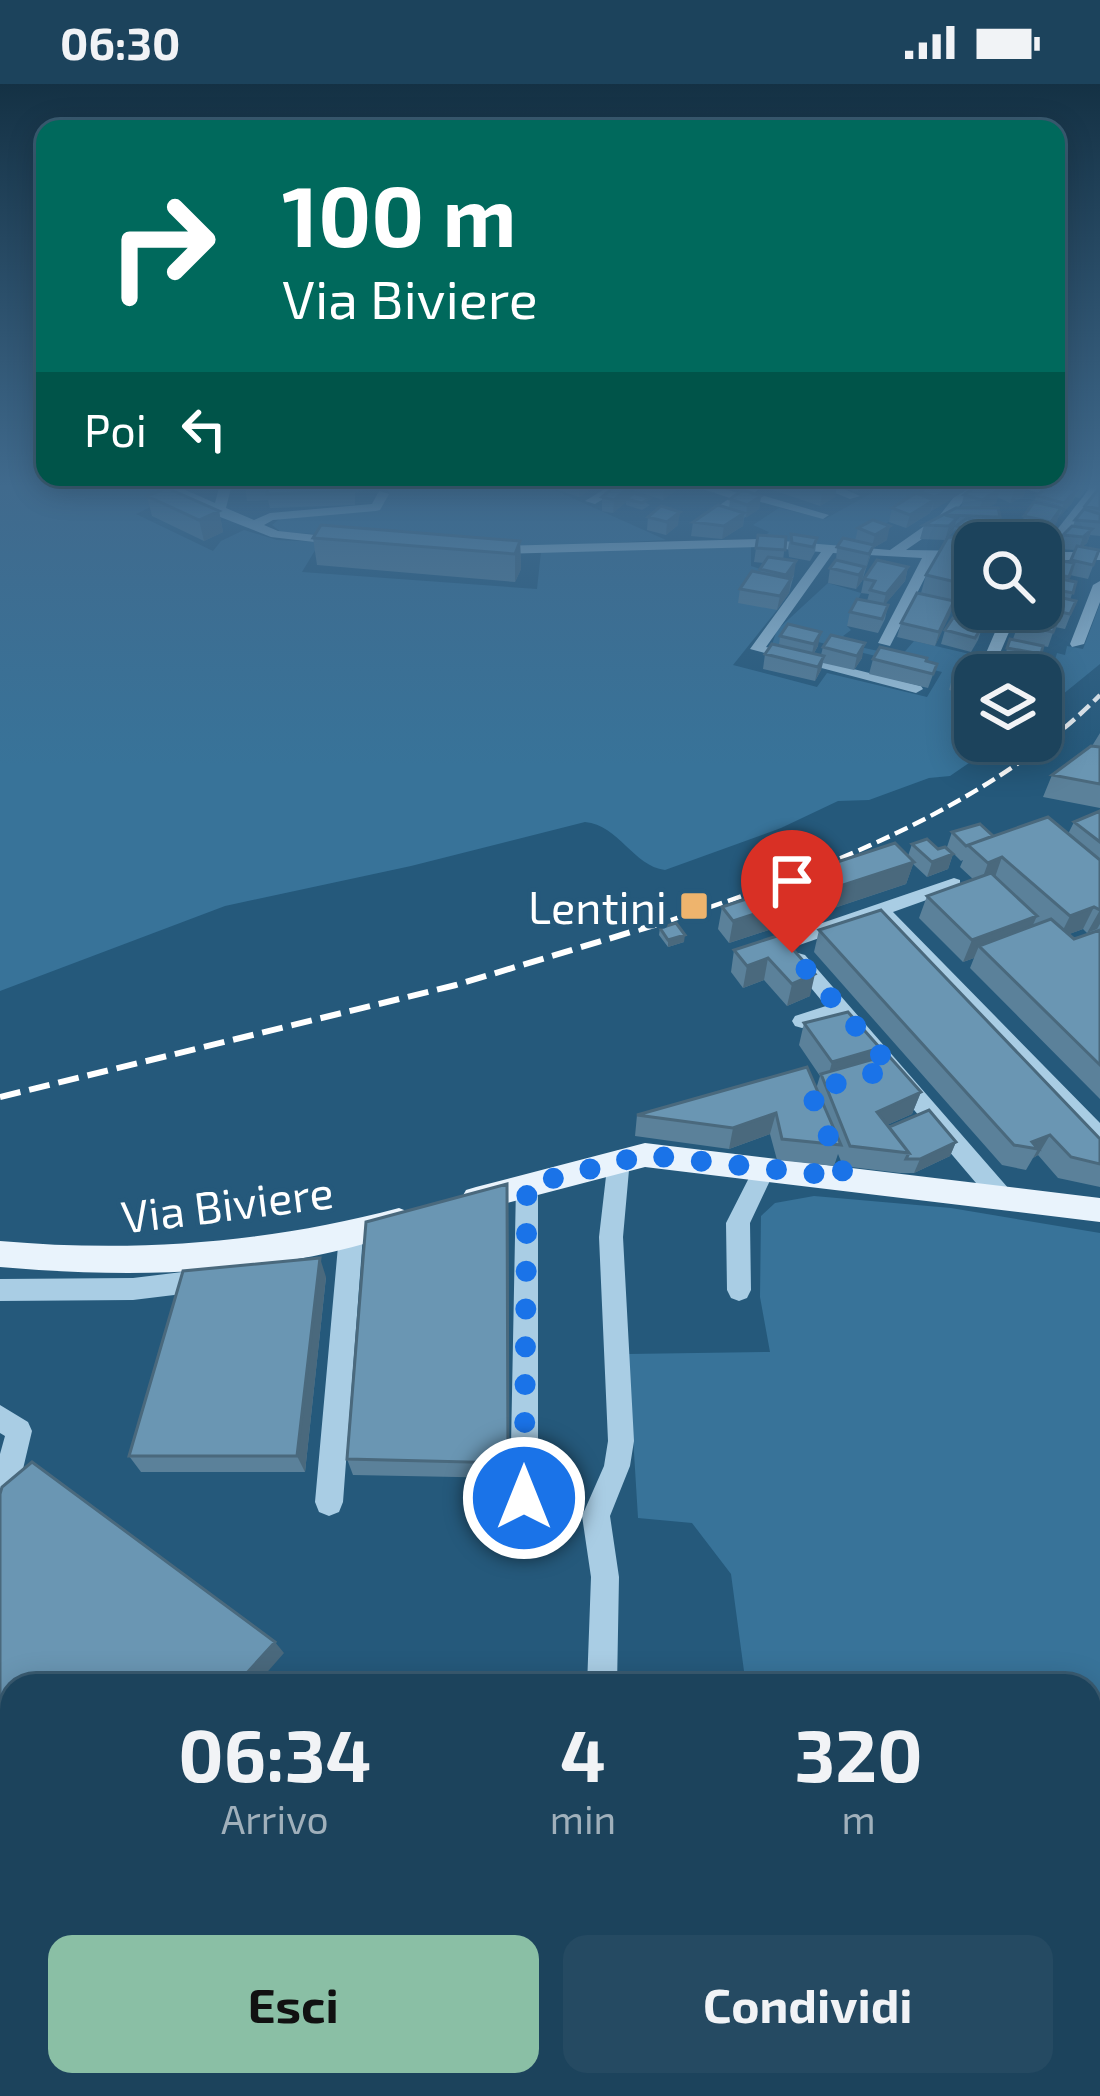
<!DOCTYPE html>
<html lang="it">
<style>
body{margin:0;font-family:"Exo 2",sans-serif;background:#254a62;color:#f1f3f6;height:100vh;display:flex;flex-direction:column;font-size:45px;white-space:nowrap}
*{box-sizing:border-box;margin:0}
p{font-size:39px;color:#a0b0bb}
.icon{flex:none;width:66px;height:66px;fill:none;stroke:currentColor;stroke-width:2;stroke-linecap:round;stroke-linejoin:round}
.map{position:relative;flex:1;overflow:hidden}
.drawer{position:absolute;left:0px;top:1590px;width:1101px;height:423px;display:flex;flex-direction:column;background:#1c435c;border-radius:36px 36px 0 0;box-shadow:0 6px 30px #0003,0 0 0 3px #3a5c72}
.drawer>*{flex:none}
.top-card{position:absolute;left:36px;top:36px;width:1029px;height:366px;border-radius:24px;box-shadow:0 6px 30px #0003,0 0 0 3px #3a5c72;background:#00695c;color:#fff;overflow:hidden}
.fabs{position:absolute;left:954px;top:438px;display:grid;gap:24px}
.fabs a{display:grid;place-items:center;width:108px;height:108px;border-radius:24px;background:#1c435c;box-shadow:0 6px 30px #0003,0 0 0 3px #3a5c72;font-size:60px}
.pin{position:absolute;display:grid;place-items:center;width:102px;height:102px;color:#fff;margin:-123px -51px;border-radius:50% 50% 50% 0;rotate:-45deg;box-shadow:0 0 12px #0007}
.pin .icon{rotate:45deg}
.me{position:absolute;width:132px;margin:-66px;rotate:0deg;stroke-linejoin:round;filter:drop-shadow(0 0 9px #0008)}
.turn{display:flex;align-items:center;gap:42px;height:252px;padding:0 48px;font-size:54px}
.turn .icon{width:156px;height:156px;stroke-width:2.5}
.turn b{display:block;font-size:84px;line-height:102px}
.then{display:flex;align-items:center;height:114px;padding:0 48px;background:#0003;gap:24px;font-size:45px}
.eta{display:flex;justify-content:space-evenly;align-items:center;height:204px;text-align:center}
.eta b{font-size:72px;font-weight:700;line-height:84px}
.primary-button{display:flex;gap:24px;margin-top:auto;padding:24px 48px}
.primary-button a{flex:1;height:138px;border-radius:24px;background:#8abfa5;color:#111;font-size:48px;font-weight:700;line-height:138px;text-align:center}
.primary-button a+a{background:#254a62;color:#f1f3f6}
.status{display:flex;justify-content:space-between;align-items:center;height:84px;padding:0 60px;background:#1c435c;direction:ltr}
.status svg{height:33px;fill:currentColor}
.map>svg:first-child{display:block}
.green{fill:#387399}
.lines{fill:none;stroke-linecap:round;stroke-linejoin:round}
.minor{fill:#a9cde4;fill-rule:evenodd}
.major{fill:#e9f3fc;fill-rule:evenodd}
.rail-far1{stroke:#fff;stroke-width:4.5;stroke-dasharray:14 6;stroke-linecap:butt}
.rail{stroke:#fff;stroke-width:6;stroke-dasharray:21 9;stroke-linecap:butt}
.wall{fill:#5b819a;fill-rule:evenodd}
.shaded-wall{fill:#4a697d}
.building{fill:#6a96b3;stroke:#4a697d;stroke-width:3}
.route{stroke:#1a73e8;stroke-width:21;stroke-dasharray:0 37.8}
.poi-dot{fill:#eeb46d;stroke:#25597b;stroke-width:4.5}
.labels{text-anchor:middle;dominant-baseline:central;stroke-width:9;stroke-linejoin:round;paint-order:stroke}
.poi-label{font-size:45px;fill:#fff;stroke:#25597b;text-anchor:end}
.street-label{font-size:45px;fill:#fff;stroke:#25597b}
</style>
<div class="status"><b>06:30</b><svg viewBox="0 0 49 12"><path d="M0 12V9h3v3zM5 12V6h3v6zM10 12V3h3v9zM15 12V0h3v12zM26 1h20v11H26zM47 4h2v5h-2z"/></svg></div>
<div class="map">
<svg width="1100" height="2012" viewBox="0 0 1100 2012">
<rect width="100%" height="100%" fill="#25597b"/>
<path class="green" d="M0 400H151L175 411 136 430 213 467 221 457 244 446 277 456 320 458 302 488 537 505 541 468 751 461V482L766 487 777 526 733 581 817 603 827 589 927 613 942 588 789 551 778 566 771 563 777 546 828 499 861 509 847 542 851 546 843 552 860 563 901 572 914 557 1051 589 1057 569 1065 571 1067 562 1083 565 1100 520V580L1041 628V591H975V657H1001L950 692 929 694 869 716 838 717 781 744 665 786C633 782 619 741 585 738L411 782 225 822 0 907Z
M286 400H541L666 456 532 463 281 448 272 441 282 433 379 424 390 408 385 405 285 413Z
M888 400H951L847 463 760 457 769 448 753 441 779 424 825 435Z
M814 1112 951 1124 1100 1149V2012H267L277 2001H1089V1602H746L731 1490 692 1439 638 1434 628 1270 770 1268 760 1213 761 1132 775 1119Z"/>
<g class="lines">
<path class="minor" d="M155 400H172L215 419 220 400H232L226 424 254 436 270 429 372 420 379 407 389 410 380 426 376 427 273 436 264 441 278 447 344 454V460L340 461 271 453 215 431Z
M613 400H628L595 420 585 417Z
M688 400H708L738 409 751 400H765L754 409 829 431 823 435 746 414 705 441 699 437 701 434 730 414Z
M814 400H832L860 412 850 415Z
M977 400H994L965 415 948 437 906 466 975 467V475L935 474 890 562 878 559 922 474 833 469 766 563 921 602 923 605 916 609 750 565 821 468 759 463 497 470 491 466 497 462 759 455 890 466 940 431 957 409Z
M1008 400H1030L1072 413 1066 417Z
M1093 400H1100V407L1053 468H1100V476H1041V466Z
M1100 497V518L1084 560 1072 563 1070 560 1093 501Z
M1005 525H1019L1000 569 988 572 986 569Z
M954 794 960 796V804L893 828 1100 1039V1062L1092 1059 877 834 762 874 753 867 755 862Z
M798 869 805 871 1009 1105 1012 1112 1009 1119 1001 1121 993 1119 836 934 802 944 795 942 792 937 795 932 826 922 788 876Z
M619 1066 627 1069 630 1075 623 1153 634 1357 630 1382 610 1432 619 1493 617 1602H587L591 1493 582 1432 604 1382 608 1357 599 1153 608 1075 611 1069Z
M764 1077 772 1080 775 1086 750 1139 751 1206 747 1214 739 1217 731 1214 727 1206 726 1139 756 1080Z
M527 1092 535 1094 538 1101V1414L534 1424 524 1428 514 1424 510 1414 516 1101 519 1094Z
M351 1141 359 1144 363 1151 343 1418 339 1428 329 1432 319 1428 315 1418 339 1151 343 1144Z
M207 1185 215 1189 219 1196 215 1203 207 1207 133 1216 0 1217V1195L133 1194Z
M0 1321 28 1338 32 1347 14 1423 10 1433 0 1437V1370L5 1352 0 1349Z
M0 1802 12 1808V1878L0 1873Z
M71 2001H107L110 2012H74Z"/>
<path class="major" d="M645 1059 1100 1114V1138L645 1083 476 1127 466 1124 461 1115 466 1106 476 1103Z
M399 1124 409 1128 414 1137 409 1146C278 1192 137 1195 0 1183V1157C137 1169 266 1159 399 1124Z"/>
<path class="rail-far1" d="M652 842C804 794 986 727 1100 611"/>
<path class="rail" d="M0 1013 456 901 661 839"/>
</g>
<path class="wall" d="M245 400H274V402L355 400V421L270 424 268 416 247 417Z
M558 400H589V406L579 413 558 406Z
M617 400H683L663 416 631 406V411L650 421 642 426 626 421V418L613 429 602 427V413Z
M765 400H868L856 408 837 402 835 413 820 422 764 403Z
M976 400 931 427 930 429 906 444 889 438 892 424 918 410 919 408Z
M992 400H1091L1080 414 1075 413 1072 419 1059 432 1041 460 1018 459 1020 451 1025 447 1020 446 1018 451 1009 459H997L986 455 981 459H975V478L953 520 935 562 897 553 901 539 921 509 926 491 953 454 956 445 945 456 920 455 924 441 961 424 964 411 991 403ZM1027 401 1044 405 1037 412 1022 437 999 436 1000 433 987 424 996 419 997 413 1010 419 1023 413Z
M1100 403V452L1090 451 1087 459 1082 463 1099 466 1088 495 1070 491 1068 496 1076 498 1070 516 1076 517 1065 545 1055 543 1048 563 1043 562 1035 585 1003 578 1010 555H1013L1020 535 1022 525H1041V491H1044L1051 475 1070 478 1075 466 1059 465 1063 451 1073 442 1075 436Z
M147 412 219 427 223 448 204 457 152 432Z
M761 412 759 425 744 434 743 442 722 455 691 452 693 438 729 424 730 415Z
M648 433 678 441 666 451 647 446Z
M858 444 887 456 873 464 862 497 856 505 828 499 830 484 836 477 837 463 855 457Z
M791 450 817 454 815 468 810 477 789 473 788 464Z
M758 451 786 453 783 476 794 491 789 509 777 526 738 519 740 505 760 488 764 479 754 478Z
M313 454 520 457 521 485 515 498 317 481Z
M908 483 905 497 885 520 888 521 885 535 878 549 847 542 850 528 867 517 869 510 861 509 864 495Z
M788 540 818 562 814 569 821 571 823 563 862 574 854 586 823 579 821 586 815 597 763 585 765 570 779 561 780 552Z
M983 541 978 556 971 568 941 560 945 546Z
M873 575 926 577 937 580 928 604 869 590Z
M953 591H975V612L949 606Z
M1100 649V724L1043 713 1052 691 1092 662Z
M1100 727V1015L970 884 974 874 963 878 919 834 927 812 974 796 960 783 963 776 961 777 947 763 952 748 993 752 1068 750 1074 738ZM1083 845 1087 849 1099 846 1074 855 1069 850Z
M912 760 953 770 948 785 927 793 913 780 906 800 828 826 818 815 814 831 729 859 718 845 722 823 802 797 804 790 816 786 908 772Z
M660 844 684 858 668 863 659 851Z
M819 846 1100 1055V1103L1058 1094 1038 1071 1033 1074 1026 1086 1002 1081 814 868Z
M780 851 810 912 787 922 764 896 743 904 731 888 734 866Z
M804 939 876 974 921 1008 912 1030 887 1041 889 1043 956 1058 950 1072 914 1089H900L843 1082 838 1070 834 1082 777 1076 770 1050 729 1065 635 1052 637 1031 816 1005 820 992 799 961Z
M508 1121 509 1394 353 1391 347 1375Z
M326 1193 305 1388H141L129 1372Z"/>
<path class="shaded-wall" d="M579 400H589V406L579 413Z
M666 400H683L663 416 664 402Z
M837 400 835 413 820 422 822 409Z
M957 400H976L932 427 935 413Z
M1027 400 1023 413 1010 419 1015 405Z
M631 401V414L626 415V418L613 429 614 416Z
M1000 405 996 419 978 430 982 416Z
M1077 406 1072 419 1060 433 1064 419Z
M761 412 759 425 746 434 747 421Z
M934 416 930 429 906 444 910 431Z
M1061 424 1057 438 1047 452 1051 438Z
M219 427 223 448 204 457 199 436Z
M680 428 678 441 666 451 667 438Z
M744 429 743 442 722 455 724 442Z
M957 434 953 448 945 456 949 442Z
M1023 437 1018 451 1006 459 1010 448Z
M890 442 887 456 873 464 866 483 875 451Z
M990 442 986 455 981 459H977L980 449Z
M1049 442 1045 456 1041 460 1035 459Z
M1092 445 1087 459 1078 467 1083 453Z
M520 457 521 485 515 498V470Z
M975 470V478L954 520 960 499Z
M796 477 794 491 784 505 786 491Z
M865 483 862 497 856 505 859 491Z
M908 483 905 497 882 524 886 510Z
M791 495 789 509 777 526 780 512Z
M954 517 950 531 935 562 939 548Z
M821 548 818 562 811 574 814 560Z
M865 559 862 574 854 586 857 572Z
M824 572 821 586 815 597 818 583Z
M953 770 948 785 927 793 932 778Z
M1002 773 994 796 980 801 988 779Z
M914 778 906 800 828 826 834 804Z
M819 809 814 831 729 859 733 837Z
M1094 823 1083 845 1059 854 1070 832Z
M1100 826V840L1097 845 1087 849Z
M1037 832 1027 854 979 862 974 874 963 878 972 856Z
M685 851 684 858 668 863V856Z
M768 874 764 896 743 904 747 882Z
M815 890 810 912 787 922 792 900Z
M880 964 873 985 826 1000 832 978Z
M921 1008 912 1030 869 1049 877 1028Z
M776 1029 770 1050 729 1065 733 1044Z
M1050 1051 1038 1071 1033 1074 1038 1065 1032 1058Z
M956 1058 950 1072 914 1089 920 1075Z
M507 1100 508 1121 509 1394 508 1379Z
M320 1174 326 1193 305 1388 297 1372Z
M275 1558 284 1569 255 1602H235Z"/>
<path class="building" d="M245 400H269L268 402 244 404Z
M302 400H354L353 407 267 410 268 402Z
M617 400 631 401 614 416 602 413Z
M798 400H836L822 409Z
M932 400H957L935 413 919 408Z
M979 400H984L1000 405 982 416 964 411Z
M1003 400H1026L1015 405Z
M1048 400H1057L1077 406 1064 419 1037 412Z
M1100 403V425L1085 422Z
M167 404 219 427 199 436 147 412Z
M743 406 761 412 747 421 730 415Z
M634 409 650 414 642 419 626 415Z
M916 409 934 416 910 431 892 424Z
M1034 418 1061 424 1051 438 1024 432Z
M718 421 744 429 724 442 693 438Z
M661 422 680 428 667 438 648 433Z
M956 424H998L1000 433 945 431 957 434 949 442 924 441Z
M1084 425 1100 430V438L1075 436Z
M967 434 990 442 980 449 956 442Z
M873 436 890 442 875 451 858 444Z
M986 436 1023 437 1010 448 985 440Z
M1033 438 1049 442 1036 456 1020 451Z
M321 441 520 457 515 470 313 454Z
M1072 442 1092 445 1083 453 1063 451Z
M791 450 817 454 813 463 792 459Z
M758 451 786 453 785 466 756 464Z
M948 453 983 455 981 459H975V470L960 499 926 491Z
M843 454 874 461 869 470 837 463Z
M1077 462 1099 466 1093 481 1071 476Z
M768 473 796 477 786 491 760 485Z
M1051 475 1074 479 1069 493 1045 488Z
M836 476 865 483 859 491 830 484Z
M877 476 908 483 886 510 870 506 875 497 864 495Z
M752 487 791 495 780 512 740 505Z
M1041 491 1076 498 1073 509 1041 503Z
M917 509 954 517 939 548 901 539Z
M1041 509 1076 517 1070 530 1041 524Z
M857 515 888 521 882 535 850 528Z
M1023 527 1058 535 1053 548 1017 541Z
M953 534 983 541 975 554 945 546Z
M788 540 821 548 814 560 780 552Z
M831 551 865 559 857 572 823 563Z
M1010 555 1043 562 1041 570 1007 564Z
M772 560 824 572 818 583 765 570Z
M880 563 927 574 926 577 937 580 933 590 873 575Z
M959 579 986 585 984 591H975V596L953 591Z
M1091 662 1100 663V700L1052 691Z
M1100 727V758L1074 738Z
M1048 733 1100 776V826L1094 823 1070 832 1002 773 988 779 968 761Z
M980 740 993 752 966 762 952 748Z
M927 755 938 765 945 763 953 770 932 778 912 760Z
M895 759 914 778 834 804 816 785Z
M816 786 813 800 804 790Z
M991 789 1037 832 972 856 927 812Z
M807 795 819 809 733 837 722 823Z
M881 826 1100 1055V1080L1071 1073 1050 1051 1032 1058 1038 1065 1014 1061 819 846Z
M1051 835 1074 855 1100 846V981L979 862Z
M676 839 685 851 668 856 660 844Z
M780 851 815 890 792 900 768 874 747 882 734 866Z
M848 928 880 964 832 978 804 939Z
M888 971 921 1008 877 1028 909 1069 850 1062 821 990Z
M807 983 841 1061 782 1055 776 1029 733 1044 637 1031Z
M929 1026 956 1058 920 1075H906L909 1069 889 1043Z
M507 1100 508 1379 347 1375 366 1138Z
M320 1174 297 1372H129L183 1187Z
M32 1378 275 1558 235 1602H12V1848L10 1849 0 1813V1410L2 1403Z"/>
<linearGradient id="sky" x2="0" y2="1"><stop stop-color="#143144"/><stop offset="0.59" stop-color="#406a8d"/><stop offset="1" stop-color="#406a8d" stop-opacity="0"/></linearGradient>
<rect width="1100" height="682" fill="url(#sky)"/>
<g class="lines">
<path class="route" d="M524 1414 527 1101 645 1071 845 1093 810 1007 892 984 792 869"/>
</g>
<rect class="poi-dot" x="679" y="807" width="30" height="30" rx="6"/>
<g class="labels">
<g class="poi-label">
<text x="667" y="822">Lentini</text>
</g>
<g class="street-label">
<text transform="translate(227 1119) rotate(-7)">Via Biviere</text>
</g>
</g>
</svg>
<div class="fabs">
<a><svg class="icon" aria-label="search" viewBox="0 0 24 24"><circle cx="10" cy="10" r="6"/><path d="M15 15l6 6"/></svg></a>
<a><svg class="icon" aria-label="layers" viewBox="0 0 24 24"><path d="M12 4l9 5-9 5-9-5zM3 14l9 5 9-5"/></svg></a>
</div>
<div class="pin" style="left:792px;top:869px;background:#d93025"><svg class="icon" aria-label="arrive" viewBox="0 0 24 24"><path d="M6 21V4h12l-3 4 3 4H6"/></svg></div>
<svg class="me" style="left:524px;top:1414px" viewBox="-20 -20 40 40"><circle r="17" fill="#1a73e8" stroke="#fff" stroke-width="3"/><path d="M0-11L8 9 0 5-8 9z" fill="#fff"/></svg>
<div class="top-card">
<div class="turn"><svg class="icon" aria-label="right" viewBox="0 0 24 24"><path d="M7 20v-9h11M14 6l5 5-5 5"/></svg><div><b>100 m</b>Via Biviere</div></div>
<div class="then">Poi<svg class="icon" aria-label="left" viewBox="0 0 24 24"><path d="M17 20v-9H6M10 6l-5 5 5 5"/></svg></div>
</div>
<section class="drawer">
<div class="eta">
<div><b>06:34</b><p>Arrivo</p></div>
<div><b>4</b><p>min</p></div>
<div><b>320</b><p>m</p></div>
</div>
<div class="primary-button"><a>Esci</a><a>Condividi</a></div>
</section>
</div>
